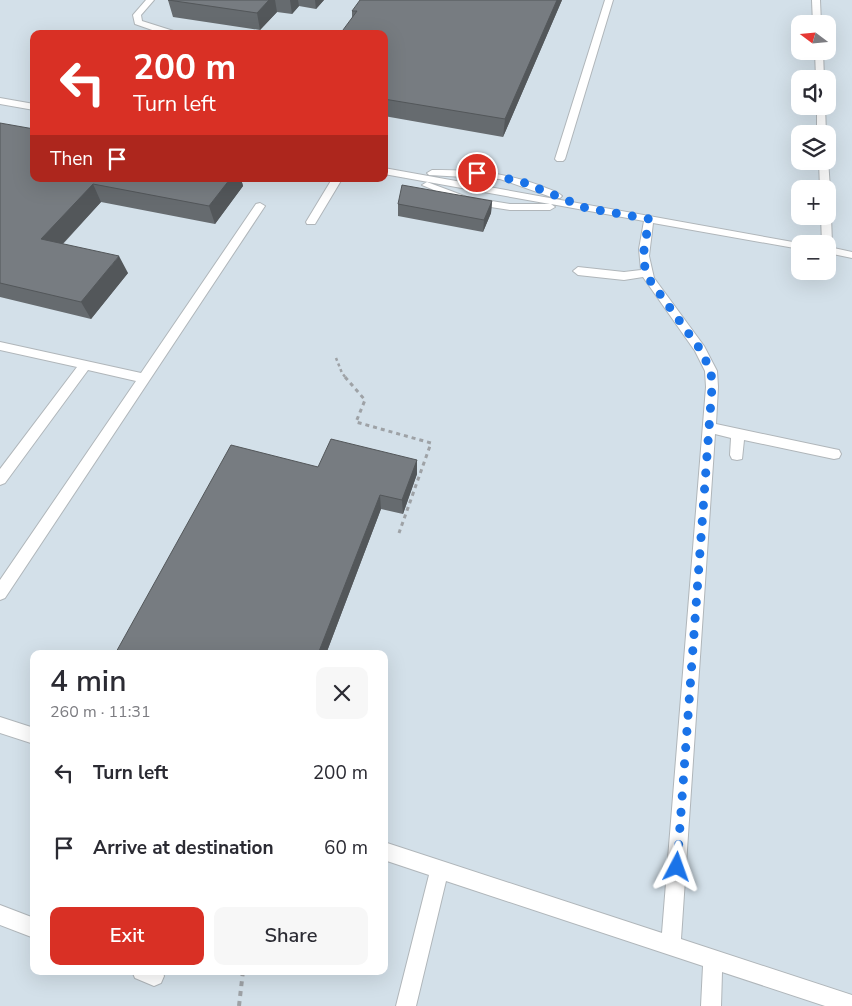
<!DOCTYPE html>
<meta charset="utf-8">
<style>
body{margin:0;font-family:"Nunito Sans",sans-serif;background:#f7f7f7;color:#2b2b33;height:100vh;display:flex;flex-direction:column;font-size:19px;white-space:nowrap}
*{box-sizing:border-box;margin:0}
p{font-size:16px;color:#7c7c81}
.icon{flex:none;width:28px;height:28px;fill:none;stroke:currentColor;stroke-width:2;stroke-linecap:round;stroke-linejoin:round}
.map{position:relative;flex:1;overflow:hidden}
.side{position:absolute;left:30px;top:650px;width:358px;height:325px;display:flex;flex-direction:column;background:#fff;border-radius:10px;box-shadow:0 5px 20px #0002}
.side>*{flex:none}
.hud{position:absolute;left:30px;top:30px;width:358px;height:152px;border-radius:10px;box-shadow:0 5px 20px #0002;background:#d93025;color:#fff;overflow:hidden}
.needle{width:32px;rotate:286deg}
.buttons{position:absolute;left:791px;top:15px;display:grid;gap:10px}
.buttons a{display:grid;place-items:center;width:45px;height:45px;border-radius:10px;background:#fff;box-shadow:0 5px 20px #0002;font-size:25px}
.pin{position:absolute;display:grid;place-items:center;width:42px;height:42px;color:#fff;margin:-21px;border:2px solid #fff;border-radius:50%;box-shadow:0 1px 5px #0007}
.me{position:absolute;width:55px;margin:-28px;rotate:4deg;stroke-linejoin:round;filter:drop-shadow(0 0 4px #0008)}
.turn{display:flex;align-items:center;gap:18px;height:105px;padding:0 20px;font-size:22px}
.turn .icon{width:65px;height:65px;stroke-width:2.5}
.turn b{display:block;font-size:35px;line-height:42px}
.then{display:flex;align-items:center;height:48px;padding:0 20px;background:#0003;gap:10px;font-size:19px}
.round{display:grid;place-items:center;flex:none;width:52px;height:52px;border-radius:10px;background:#f7f7f7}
.headline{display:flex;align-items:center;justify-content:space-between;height:85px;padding:0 20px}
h1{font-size:30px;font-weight:600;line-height:38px}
.action{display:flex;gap:10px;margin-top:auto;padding:10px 20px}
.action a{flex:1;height:58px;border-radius:10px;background:#d93025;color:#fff;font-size:20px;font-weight:600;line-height:58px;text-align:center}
.action a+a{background:#f7f7f7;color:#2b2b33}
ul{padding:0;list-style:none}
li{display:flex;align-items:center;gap:15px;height:75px;padding:0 20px}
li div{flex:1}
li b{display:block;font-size:19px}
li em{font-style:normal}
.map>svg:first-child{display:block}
.built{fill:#d3e0e9;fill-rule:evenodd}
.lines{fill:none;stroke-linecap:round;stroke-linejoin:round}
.lane-casing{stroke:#b0b6ba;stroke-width:2}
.path-far2{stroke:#9ea2a6;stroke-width:2.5;stroke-dasharray:3 3;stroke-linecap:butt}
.path-far1{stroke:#9ea2a6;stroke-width:3;stroke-dasharray:4 4;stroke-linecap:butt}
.path{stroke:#9ea2a6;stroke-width:4;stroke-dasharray:5 5;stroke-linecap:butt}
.lane{fill:#fff;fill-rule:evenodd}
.wall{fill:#666b6f}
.shaded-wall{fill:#53575a}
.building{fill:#777c81;stroke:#53575a}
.route{stroke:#1a73e8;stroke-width:9;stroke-dasharray:0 16.2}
</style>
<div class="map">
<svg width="852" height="1006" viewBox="0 0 852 1006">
<rect width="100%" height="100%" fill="#e6ecf1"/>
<path class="built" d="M0 0H852V1006H0ZM800 24H828V51H800ZM34 34H384V179H34ZM800 79H828V106H800ZM800 134H828V161H800ZM800 189H828V216H800ZM800 244H828V271H800ZM34 654H384V971H34Z"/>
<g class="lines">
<defs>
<path id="lane" d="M146 0H154L141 15 142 21 183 34 158 32 135 24 133 15Z
M605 0H613L565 159 563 161H557L555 159Z
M812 0H820L821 24H813Z
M815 51H823L824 79H816Z
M0 98 34 104V110L0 104Z
M817 106H825L826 134H817Z
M828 159 830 189 828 191V189H820L819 161H828Z
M384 168 804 244H800V249L653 223 649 256 654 278 704 346 717 371 718 387 716 424 834 449 839 450 841 454 839 458 834 459 744 440 742 459 737 460 732 459 730 455 731 438 715 434 681 939 852 995V1006H825L722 972 721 1006H701L703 966 446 881 416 1006H396L429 875 384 860V842L662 933 706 387 705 371 695 351 643 277 624 280 578 275 573 271 578 267 624 272 641 270 639 249 644 221 551 204 555 207 550 210H510L465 203 422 185 427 182 467 197 510 204H550L384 174Z
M432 170C470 170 505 172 541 186 548 189 557 191 562 196L560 198H554L500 179 429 175 427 173Z
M332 179H342L315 224H307L306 222Z
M260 203 265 206 5 598 0 600V580L136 381 88 370 5 483 0 485V469L77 367 0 350V342L141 373 256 204Z
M828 213 831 216 832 244 829 247 852 252V258L828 253V244H822L821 216H828Z
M0 717 34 728V744L0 733Z
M0 905 34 918V938L0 925Z
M132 971H162L164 976 161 983 154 986 135 978Z"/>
</defs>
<use href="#lane" class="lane-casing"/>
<path class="path-far2" d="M336 358 342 373 346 378"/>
<path class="path-far1" d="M345 377 365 400 356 422 431 443 399 533"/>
<path class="path" d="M239 1006 243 971"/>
<use href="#lane" class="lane"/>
</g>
<path class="wall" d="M168 0H324L316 9 299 6 292 14 277 12 260 30 173 17Z
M562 0 503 137 384 116V34L352 18V11Z
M0 123 34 179H241L243 186 215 224 101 202 63 244 128 273 91 319 0 297Z
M492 201 491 213 483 232 398 216V204Z
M417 460V474L403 514 381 509 326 654H115L318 467Z"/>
<path class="shaded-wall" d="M269 0H275L277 12 260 30 257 13Z
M290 0H298L299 6 292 14Z
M315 0H324L316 9Z
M557 0H562L503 137 505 119Z
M230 179H241L243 186 215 224 209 206Z
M93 184 101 202 51 256 41 239Z
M492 201 491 213 483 232 484 220Z
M119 256 128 273 91 319 81 302Z
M417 460V474L403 514 402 500Z
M380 495 381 509 326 654H318Z"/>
<path class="building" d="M168 0H269L257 13Z
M360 0H557L505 119 384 99V34H340L357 11H352Z
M0 123 34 129V179H230L209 206 93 184 41 239 119 256 81 302 0 283Z
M402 185 492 201 484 220 398 204Z
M331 439 417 460 402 500 380 495 318 654H115L231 445 318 467Z"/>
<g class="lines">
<path class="route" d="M477 173 520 181 586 208 649 219 644 250V264L649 279 700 349 711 371 712 387 677 867"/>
</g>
</svg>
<div class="buttons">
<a><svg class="needle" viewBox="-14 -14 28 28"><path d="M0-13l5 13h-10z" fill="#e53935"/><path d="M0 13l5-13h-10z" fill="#7c7c81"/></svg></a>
<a><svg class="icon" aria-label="sound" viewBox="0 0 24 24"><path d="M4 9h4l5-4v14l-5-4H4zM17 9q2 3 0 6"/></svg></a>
<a><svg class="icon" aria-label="layers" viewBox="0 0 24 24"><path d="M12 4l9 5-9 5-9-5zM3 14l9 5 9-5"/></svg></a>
<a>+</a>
<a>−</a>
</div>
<div class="pin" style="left:477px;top:173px;background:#d93025"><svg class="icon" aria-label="arrive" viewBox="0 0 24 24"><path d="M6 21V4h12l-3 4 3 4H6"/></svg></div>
<svg class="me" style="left:677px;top:867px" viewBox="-20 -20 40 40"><path d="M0-17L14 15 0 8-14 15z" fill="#1a73e8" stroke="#fff" stroke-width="4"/></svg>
<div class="hud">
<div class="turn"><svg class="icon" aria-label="left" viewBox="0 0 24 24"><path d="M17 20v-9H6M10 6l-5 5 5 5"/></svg><div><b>200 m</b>Turn left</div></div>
<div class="then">Then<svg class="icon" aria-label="arrive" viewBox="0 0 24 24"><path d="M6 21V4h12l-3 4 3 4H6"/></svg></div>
</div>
<section class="side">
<div class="headline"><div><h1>4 min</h1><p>260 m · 11:31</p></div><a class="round"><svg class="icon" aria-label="close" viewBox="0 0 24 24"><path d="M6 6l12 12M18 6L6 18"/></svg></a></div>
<ul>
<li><svg class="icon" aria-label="left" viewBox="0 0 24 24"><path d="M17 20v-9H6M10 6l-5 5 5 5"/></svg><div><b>Turn left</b></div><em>200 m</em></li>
<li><svg class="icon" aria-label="arrive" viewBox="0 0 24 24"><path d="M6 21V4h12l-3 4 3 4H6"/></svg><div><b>Arrive at destination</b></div><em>60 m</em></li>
</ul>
<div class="action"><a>Exit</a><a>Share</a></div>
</section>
</div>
